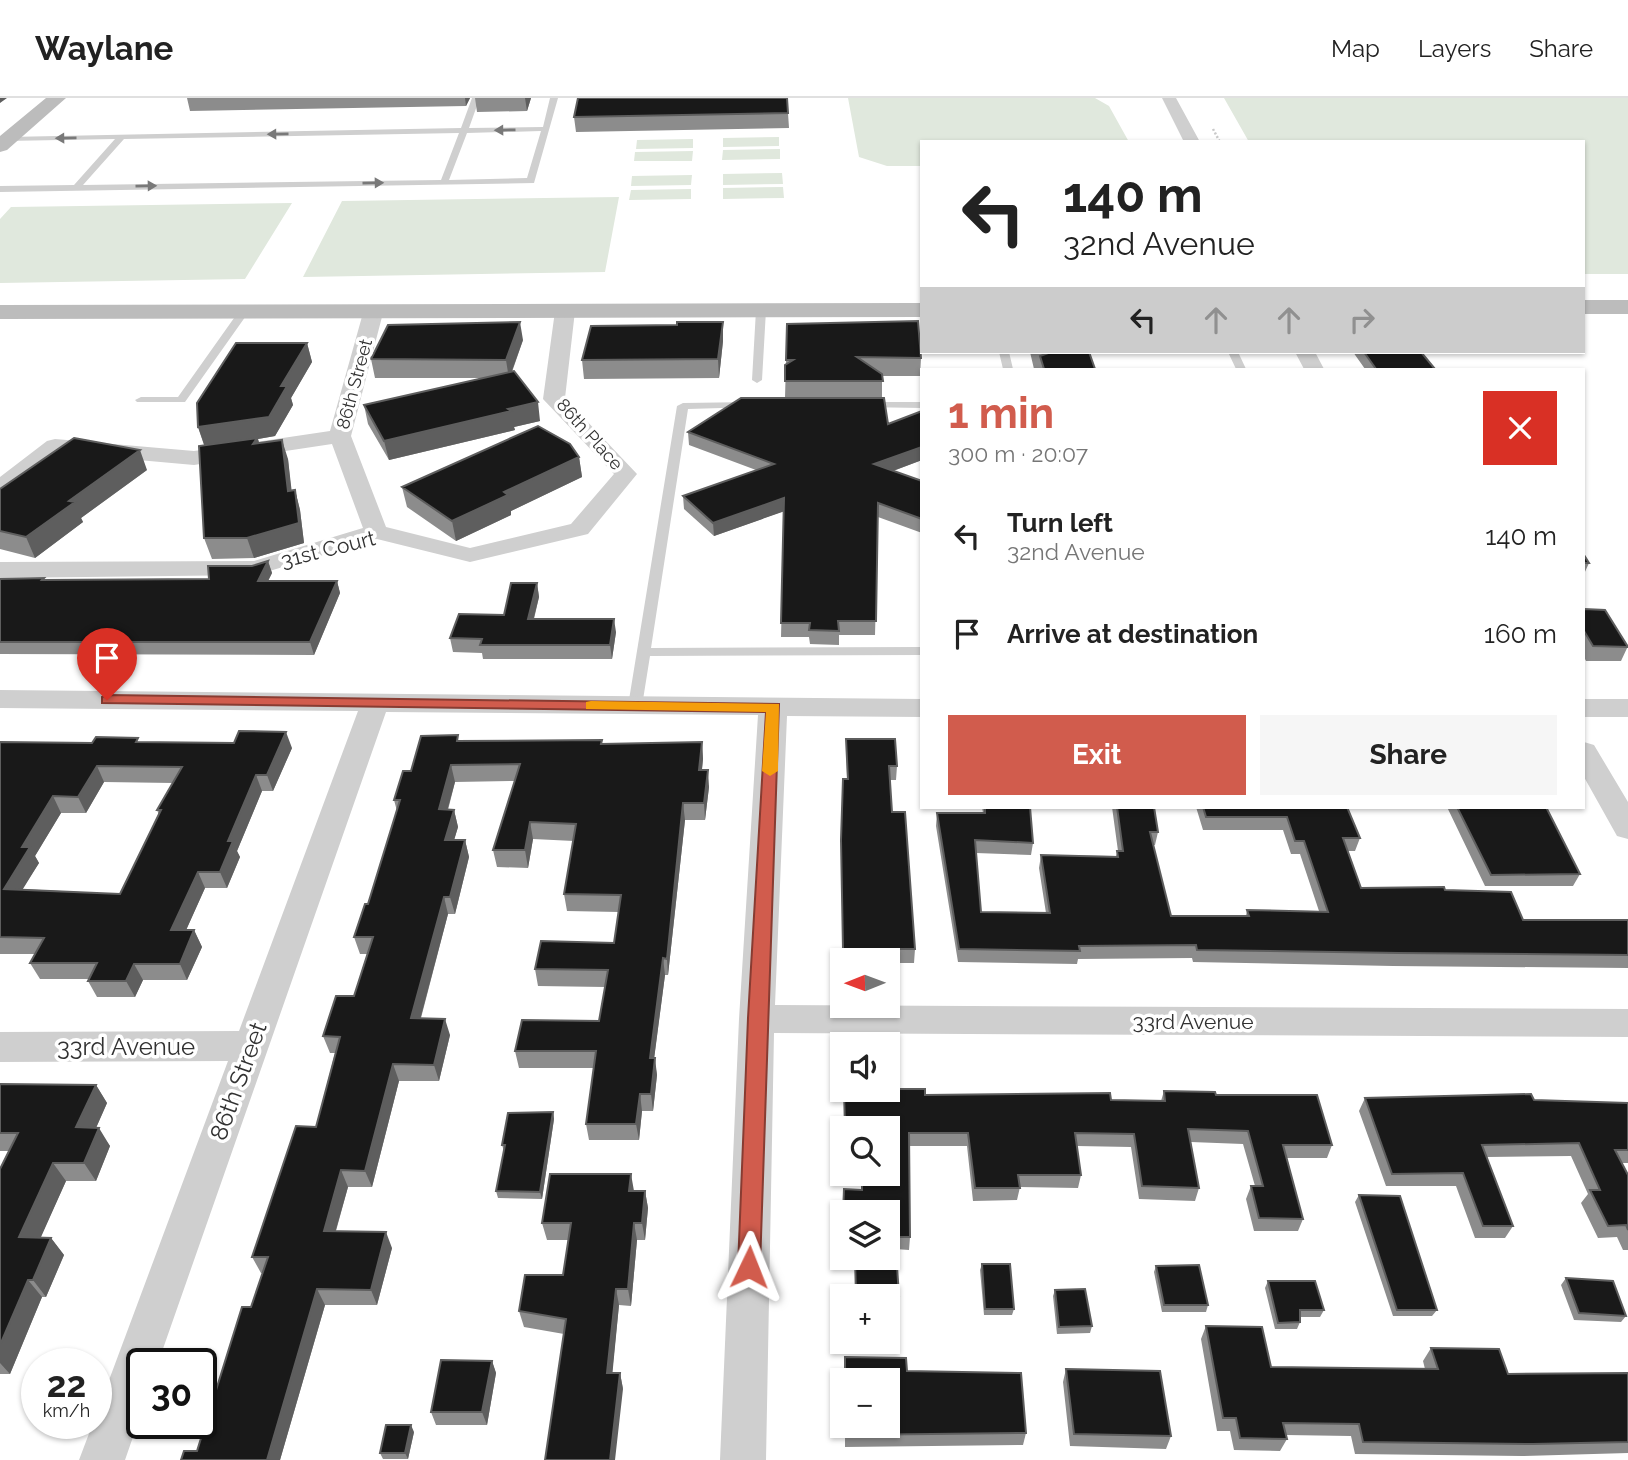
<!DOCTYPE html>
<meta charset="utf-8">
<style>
body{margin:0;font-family:Raleway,sans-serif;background:#f6f6f6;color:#222;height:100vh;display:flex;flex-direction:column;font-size:26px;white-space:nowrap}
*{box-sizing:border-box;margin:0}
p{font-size:23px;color:#767676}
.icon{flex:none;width:38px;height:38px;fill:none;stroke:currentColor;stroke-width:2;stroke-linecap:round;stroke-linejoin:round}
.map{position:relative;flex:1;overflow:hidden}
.details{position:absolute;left:920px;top:270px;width:665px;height:441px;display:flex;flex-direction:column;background:#fff;border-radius:0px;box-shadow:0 2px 5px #0004}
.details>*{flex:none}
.banner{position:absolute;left:920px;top:42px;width:665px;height:214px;border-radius:0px;box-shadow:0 2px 5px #0004;background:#fff;color:#222;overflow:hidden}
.needle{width:46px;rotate:269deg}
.tools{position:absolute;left:830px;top:850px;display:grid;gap:14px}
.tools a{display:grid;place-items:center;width:70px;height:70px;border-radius:0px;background:#fff;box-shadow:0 2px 5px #0004;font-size:35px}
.speed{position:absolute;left:21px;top:1250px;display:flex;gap:14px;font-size:35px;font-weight:700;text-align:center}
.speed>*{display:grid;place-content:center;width:91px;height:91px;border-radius:50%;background:#fff;box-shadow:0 2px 5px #0004;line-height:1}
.speed small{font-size:18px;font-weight:400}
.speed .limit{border:4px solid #111;border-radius:10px;background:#fff;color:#111}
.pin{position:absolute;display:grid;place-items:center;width:60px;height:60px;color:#fff;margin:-72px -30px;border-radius:50% 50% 50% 0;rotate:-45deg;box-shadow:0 0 7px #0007}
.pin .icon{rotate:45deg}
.me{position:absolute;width:77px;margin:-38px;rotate:2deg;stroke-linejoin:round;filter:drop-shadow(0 0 5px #0008)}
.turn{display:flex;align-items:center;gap:24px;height:147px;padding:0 28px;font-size:32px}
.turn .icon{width:91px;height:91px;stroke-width:2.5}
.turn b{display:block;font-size:49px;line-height:60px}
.lanes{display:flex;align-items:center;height:66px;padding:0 28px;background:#0003;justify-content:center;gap:35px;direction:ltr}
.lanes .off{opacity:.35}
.round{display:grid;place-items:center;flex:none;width:74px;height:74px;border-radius:0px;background:#f6f6f6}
.summary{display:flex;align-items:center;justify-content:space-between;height:119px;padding:0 28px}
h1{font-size:42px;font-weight:700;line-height:52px;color:#d15c4d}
.action{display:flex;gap:14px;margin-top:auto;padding:14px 28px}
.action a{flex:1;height:80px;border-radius:0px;background:#d15c4d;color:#fff;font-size:28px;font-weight:700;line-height:80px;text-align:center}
.action a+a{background:#f6f6f6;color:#222}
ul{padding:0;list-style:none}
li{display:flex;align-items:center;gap:21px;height:98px;padding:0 28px}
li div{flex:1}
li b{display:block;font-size:26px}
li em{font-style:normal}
header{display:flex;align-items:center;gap:42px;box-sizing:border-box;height:98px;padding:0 35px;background:#fff;border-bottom:2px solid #e0e0e0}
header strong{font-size:33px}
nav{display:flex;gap:38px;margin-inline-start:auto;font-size:24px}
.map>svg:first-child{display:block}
.green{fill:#e0e8dd}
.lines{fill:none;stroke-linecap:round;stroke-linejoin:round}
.path{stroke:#c9c9c9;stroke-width:2.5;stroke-dasharray:2 2;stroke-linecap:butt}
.lane{fill:#cfcfcf;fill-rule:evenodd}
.street{fill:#cfcfcf;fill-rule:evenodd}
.secondary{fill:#bcbcbc;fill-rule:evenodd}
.wall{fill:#8c8c8c;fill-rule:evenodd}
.shaded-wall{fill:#5e5e5e}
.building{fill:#191919;stroke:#5e5e5e;stroke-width:2;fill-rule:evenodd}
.oneway{fill:#797979}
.route{fill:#d15c4d;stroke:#883c32;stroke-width:2}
.slow{fill:#f59e0b}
.labels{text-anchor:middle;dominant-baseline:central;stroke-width:7;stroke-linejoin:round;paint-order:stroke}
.far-street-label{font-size:18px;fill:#323232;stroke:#fff}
.street-label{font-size:21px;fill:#323232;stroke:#fff}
.near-street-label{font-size:24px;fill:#323232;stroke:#fff}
</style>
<header>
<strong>Waylane</strong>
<nav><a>Map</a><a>Layers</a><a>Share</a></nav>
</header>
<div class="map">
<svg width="1628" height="1362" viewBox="0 0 1628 1362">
<rect width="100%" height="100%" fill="#fff"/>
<path class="green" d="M848 0H1095L1109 8 1129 44H922V68H887L859 59Z
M1224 0H1628V176H1584V44H1249Z
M779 39V48L723 49V40Z
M693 41V50L636 51 637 42Z
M780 51V61L722 62 723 52Z
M693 53 692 63H634L635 54Z
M782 75 783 86 723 87V76Z
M692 77 691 87 631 88 632 78Z
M783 89 784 100 723 101V90Z
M691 91V101L629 102 631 92Z
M619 99 605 174 303 179 342 103Z
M292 105 245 181 0 185V121L11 109Z"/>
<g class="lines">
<path class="path" d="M1213 31 1220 44"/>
<path class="lane" d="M472 0H487L479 2 469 30 543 29 550 0H558L534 85 0 94V88L74 87 115 41 5 43 8 39 461 30ZM541 33 527 80 449 82 467 35ZM459 35 441 82 83 87 124 41Z
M761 209 766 212 762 282 757 285 752 282 756 212Z
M239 213 248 215 185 304H137L135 302 141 299H178Z
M999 254H1009L1013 271H1003Z
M1228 254H1238L1246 271H1236Z
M752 304 758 307 756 309 688 311 651 550 922 549V557L650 558 642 608 640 611H630L628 608 677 308 683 305Z
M865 304H922V310L861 309 859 307Z"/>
<path class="street" d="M1162 0H1176L1200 44H1184Z
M565 207 575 213 565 300 637 376 588 436 470 464 377 441 256 477 0 480V464L254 463 363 430 332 346 194 367 60 355 8 395 0 397V379L47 343 55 341 194 353 330 333 363 215 373 209 383 215 351 338 386 429 470 450 571 426 614 376 543 301 555 213Z
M1295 254H1315L1324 271H1304Z
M0 592 922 601V619L787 618 775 907 1628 911V939L774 935 766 1362H720L739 921 758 617 386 614 158 1265H142V1313L125 1362H79L93 1325H96V1317L228 963 0 964V934L239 933 358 613 0 610Z
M1584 601H1628V619H1584Z
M1584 644 1594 647 1628 704V741L1617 738 1584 679Z"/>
<path class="secondary" d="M46 0H66L7 52 0 54V38Z
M1584 202H1628V216H1584Z
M922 205V219L0 221V207Z"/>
</g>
<path class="wall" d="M187 0H470L466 8 190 13Z
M475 0H531L527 13 477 14Z
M788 15 789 30 576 34 574 19Z
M723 224V243L719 280 584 281 582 262 677 227Z
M787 226 921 260 920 278H882V300L888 326 922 362 893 373 922 383V435L878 419 875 537H839V547L810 546 809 539H781L784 413 714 438 684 411 683 398 756 372 689 347 688 334 785 300Z
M523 242 512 274 540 323 514 329 515 332 389 362 368 326 364 307 482 280H375L371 261Z
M307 245 312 264 291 300 293 307 275 338 258 341 259 345 288 361 291 392H295L300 412 304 445 254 460 212 461 204 440V347L198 329Z
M1030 254H1089L1095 271H1034Z
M1353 254H1421L1435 271H1365Z
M579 359 582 379 511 413V417L456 443 407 409 402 389Z
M147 372 81 420 83 424 35 460 0 451V391Z
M1584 457 1589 465 1584 476Z
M268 463 272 475 268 483H337L340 495 314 557 0 556V481L44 482 209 481Z
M537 485 539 499 534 521 616 534 612 561H483L482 555 453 554 450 540 504 517Z
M1584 511 1628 548 1621 563H1586L1584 559Z
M846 641 897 668 896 682H890L892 714 915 851 914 865H887V863H843L841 757 843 681H847Z
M460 643 602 646 702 644 703 661 702 672 709 689 705 722H685L668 877H665L654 960 657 977 653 1013H642L639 1042H589L586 1026 594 970H519L515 953 599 923 605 889 538 888 535 871 614 845 619 814 567 813 564 796 574 743 533 741 528 770 497 769 493 752 515 683 455 684 448 712H454L458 729 454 742H465L469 759 455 816H448L421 920 450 937 439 983H399L372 1089H348L336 1133 392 1150 377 1207H325L280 1362H181L197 1353 251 1209 263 1175H261L252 1159 316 1029 335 955H330L323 938 354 898 367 856H360L354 839 368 806 397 713 394 702 411 673Z
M0 644H140L292 650 273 693H262L237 753 240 759 227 790H205L186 832H194L202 849 187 882H143L135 899H97L88 883 89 881H40L30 865 35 856H0ZM104 684 173 685 157 712 159 717 120 796 22 791 39 765 35 758 61 715H86Z
M982 709H1030L1033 745 1031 757 976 755 981 814 1046 815 1039 770 1041 757 1116 758 1118 753 1112 709H1154L1158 734 1155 747H1153L1171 818H1246L1247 812 1319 813 1300 756H1291L1283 732H1203L1196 709H1347L1360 740 1355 753H1348L1361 790 1445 792 1523 822H1628V870L1393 868 1193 864 1192 860 1078 861 1077 866 958 864 936 728 937 715H983Z
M1447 709H1546L1580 776 1573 788H1485Z
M0 986 96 987 107 1005 96 1030 110 1048 96 1083H66L40 1140H51L64 1157 46 1199H42L10 1276H0V1071L9 1053H0Z
M844 992 925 997 1161 1003 1164 993 1216 997 1332 1047 1327 1060H1287L1303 1121 1298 1133H1254L1246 1101 1251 1088H1255L1243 1046 1191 1044 1199 1090 1195 1103 1139 1101 1131 1049 1077 1048 1081 1077 1078 1090 1020 1089 1017 1102 973 1103 967 1048H909L910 1139 909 1152 895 1151 899 1198 897 1210H887V1199H855V1160H887L861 1092V1076H887V1031H844Z
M1365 1000 1628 1005V1065H1622L1628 1077V1152H1623L1617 1139 1598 1140 1581 1105 1588 1096 1571 1058 1487 1059 1513 1128 1505 1140H1475L1456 1088H1386L1359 1013Z
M553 1014 554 1021 542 1101 498 1100 496 1093 504 1053 502 1047Z
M634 1093H645L648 1110 645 1142H637L631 1208 619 1207 612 1275H620L623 1291 564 1236 524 1229 519 1213 563 1177 568 1142H547L542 1125Z
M1359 1097 1437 1212 1432 1218H1393L1355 1104Z
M982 1166 1014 1211 1012 1217H984L980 1172Z
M1156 1168 1208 1207 1206 1214H1162L1154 1174Z
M1566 1180 1626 1218 1621 1224 1574 1222 1561 1187Z
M1268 1183 1324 1212 1320 1219H1300V1224L1297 1231H1275L1265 1190Z
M1055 1192 1092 1228 1090 1235 1057 1236 1053 1198Z
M1206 1228 1271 1269 1425 1271 1423 1263 1431 1250 1508 1276 1628 1275V1355L1522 1358 1355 1356 1351 1338 1286 1337 1287 1341 1280 1353 1234 1352 1230 1333H1217L1201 1241Z
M492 1263 496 1275 487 1327H436L431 1314Z
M1066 1271 1171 1338 1166 1351 1070 1348 1063 1284Z
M907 1273 1026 1335 1023 1347 845 1349V1328Z
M414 1334 408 1361H383L380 1355Z"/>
<path class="shaded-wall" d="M0 0H7L0 5Z
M465 0H470L466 8Z
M525 0H531L527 13Z
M520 224 523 242 509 281 506 262Z
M723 224V243L719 280 718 261Z
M307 245 312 264 291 300 293 307 275 338 258 341 263 359 205 349 198 329 281 288Z
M538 304 540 323 514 329 515 332 389 362 384 343Z
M282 342 288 361 294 413 288 393Z
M922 349V362L874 380V366Z
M140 352 147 372 81 420 83 424 35 460 26 439 69 403Z
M579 359 582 379 511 413V417L456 443 452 423 504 394Z
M295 392 300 412 304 445 254 460 247 440Z
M784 400 785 413 714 438 713 425Z
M268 463 272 475 262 495 258 483Z
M337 483 340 495 314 557 310 544Z
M537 485 539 499 530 535 528 521Z
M614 521 616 534 612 561 610 547Z
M286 634 292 650 273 693 267 677Z
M702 644 703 661 700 689 699 672Z
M451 667 455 684 443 728 439 711Z
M97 668 104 684 86 715 78 699Z
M708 672 709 689 705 722 704 705Z
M256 677 262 693 237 753 240 759 227 790 220 774 228 743Z
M53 698 61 715 35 758 39 765 13 807 4 791 22 749Z
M683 705 685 722 668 877 667 861Z
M454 712 458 729 449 759 445 742Z
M530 724 533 741 528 770 525 752Z
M465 742 469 759 455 816 450 799Z
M198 774 205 790 179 848 171 832Z
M444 799 448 816 416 937 411 920Z
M194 832 202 849 187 882 180 866Z
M663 860 665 877 652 977 650 960Z
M134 866 143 882 135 899 126 883Z
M445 921 450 937 439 983 434 967Z
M655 960 657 977 653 1013 651 996Z
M393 966 399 983 372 1089 365 1073Z
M96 987 107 1005 88 1048 76 1029Z
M640 996 642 1013 639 1042 636 1026Z
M553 1014 554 1021 542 1101 540 1094Z
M99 1030 110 1048 96 1083 84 1065Z
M53 1065 66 1083 33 1157 19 1139Z
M341 1072 348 1089 331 1149 324 1133Z
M631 1076 634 1093H629Z
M645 1093 648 1110 645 1142 642 1125Z
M634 1125 637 1142 631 1208 628 1191Z
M386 1134 392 1150 377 1207 371 1192Z
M51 1140 64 1157 46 1199 33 1182Z
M28 1182 42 1199 10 1276 0 1265V1247Z
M317 1191 325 1207 280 1362H267Z
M616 1191 619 1207 611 1290 607 1275Z
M492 1263 496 1275 487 1327 482 1314Z
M620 1275 623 1291 615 1362H610Z
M411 1327 414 1334 408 1361 405 1355Z"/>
<path class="building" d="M578 0H787L788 15 574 19Z
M918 223 921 260 857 259 882 276 883 283H785V267L793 262H786L787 226Z
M520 224 506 262 371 261 388 227Z
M677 224H723L718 261 582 262 591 228 677 227Z
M236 245H307L281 288H287L269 319 198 329 197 305Z
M1039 254H1089L1095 271H1044L1040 258 1051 254Z
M1364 254H1421L1435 271H1376Z
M514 273 538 304 508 311 511 313 384 343 364 307Z
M741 300H884L888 326 922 313V349L874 366 922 383V421L878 405 876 523H838L839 533 809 532 810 525H781L784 400 713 425 683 398 774 366 688 334Z
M538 328 570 346 579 359 504 394 508 397 452 423 402 389Z
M74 340 140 352 69 403 75 404 26 439 0 433V391Z
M257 340 253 346 282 342 288 393 295 392 299 425 247 440H204L199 348Z
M1584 457 1589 465H1584Z
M268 463 258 483H337L310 544H0V481L44 480 42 482 209 481 208 468H252Z
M511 485H537L528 521H614L610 547H480L482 541 450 540 459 516 504 517Z
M1584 511 1605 512 1628 549 1593 548 1584 533Z
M239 633 286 634 267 677H256L228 743H233L220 774H198L171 832H194L180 866H134L126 883H88L97 865H30L44 840 0 839V644L92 645 96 639 138 640 136 644 234 645ZM97 668 182 669 157 712H161L120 796 4 791 30 749H22L53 698 78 699Z
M458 637 457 643 602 642 601 646 702 644 699 672H708L704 705H683L667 861 663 860 650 960H655L651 996H640L636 1026H586L596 953H515L522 922 599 923 608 872 535 871 541 843 614 845 621 797 564 796 576 726 530 724 525 752H493L520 666 451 667 439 711 454 712 445 742H465L450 799H444L411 920 445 921 434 967 393 966 365 1073 341 1072 324 1133 386 1134 371 1192 317 1191 267 1362H181L184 1353H197L242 1209H251L268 1159H252L296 1028 316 1029 340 939 323 938 336 898H354L373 839H354L365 806H368L400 702H394L403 673H411L421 638Z
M846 641H895L897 668H889L892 714H905L915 851H843L841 742 843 681H848Z
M985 709H1030L1033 745 975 742 981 814 1050 815 1041 757 1118 759 1117 753H1123L1117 709H1154L1158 734H1150L1171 818H1249L1247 812 1328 814 1304 743H1295L1287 719H1206L1203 709H1347L1360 740H1343L1361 790 1444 789 1445 792 1511 794 1523 822H1628V857L1399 855 1197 852 1196 847 1079 848 1080 853 959 851 937 715H985Z
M1457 709H1546L1580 776 1491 777Z
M0 986 96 987 76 1029 99 1030 84 1065H53L19 1139 51 1140 33 1182H28L0 1247V1071L18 1035H0Z
M887 991H925V997L1110 995 1111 1002 1165 1003 1164 993 1215 994 1216 997H1317L1332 1047H1283L1303 1121 1259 1120 1251 1088H1263L1248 1033 1188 1031 1199 1090 1142 1088 1134 1036 1075 1035 1081 1077H1018L1020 1090H975L968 1035H909L910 1139H895L899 1198H856L855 1160H887V1115H843L844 1091 862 1092V1076H887V1031H845L844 992Z
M1531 996 1534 1002 1628 1005V1052H1615L1628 1077V1132L1626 1127 1608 1128 1590 1092H1600L1579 1045 1482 1047 1513 1128H1483L1463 1075 1392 1076 1365 1000Z
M553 1014 540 1094 496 1093 505 1047H502L508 1015Z
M550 1076H631L629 1093H645L642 1125H634L628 1191H616L607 1275H620L610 1362H545L566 1221 519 1213 525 1177H563L571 1125H542Z
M1359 1097 1400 1098 1437 1212H1397Z
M982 1166H1010L1014 1211H985Z
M1199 1167 1208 1207H1164L1156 1168Z
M1566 1180 1613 1183 1626 1218 1579 1215Z
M1268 1183H1315L1324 1212H1300V1224L1278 1225Z
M1085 1191 1092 1228 1059 1229 1055 1192Z
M1206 1228 1262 1229 1271 1269 1438 1271 1431 1250 1499 1251 1508 1276 1628 1275V1344L1533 1346 1363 1344 1359 1326 1283 1325 1287 1341 1240 1340 1236 1320H1223Z
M845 1259 906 1260 907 1273 1021 1275 1026 1335 845 1337V1328H887V1283H845Z
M441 1262 492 1263 482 1314H431Z
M1066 1271 1160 1273 1171 1338 1074 1336Z
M386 1327H411L405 1355H380Z"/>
<defs><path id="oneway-solid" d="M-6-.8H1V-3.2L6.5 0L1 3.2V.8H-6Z" transform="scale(1.75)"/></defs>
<g class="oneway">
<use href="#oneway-solid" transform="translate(505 32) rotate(179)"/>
<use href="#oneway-solid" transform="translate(278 36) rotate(179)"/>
<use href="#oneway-solid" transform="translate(66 40) rotate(179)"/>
<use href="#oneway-solid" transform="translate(373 85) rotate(-1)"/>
<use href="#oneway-solid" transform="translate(146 88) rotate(-1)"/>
</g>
<path class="route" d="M107 597 779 606 760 1169 757 1176 749 1179 741 1176 738 1169 748 920 766 614 102 605V599Z"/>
<path class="slow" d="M591 603 779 606 778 673 770 678 762 673 766 614 586 611V604Z"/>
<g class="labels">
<g class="far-street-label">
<text transform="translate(354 286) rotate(-75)">86th Street</text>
<text transform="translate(590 336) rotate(48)">86th Place</text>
</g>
<g class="street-label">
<text transform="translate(328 451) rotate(-14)">31st Court</text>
<text x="1193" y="923">33rd Avenue</text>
</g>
<g class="near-street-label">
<text x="126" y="948">33rd Avenue</text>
<text transform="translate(238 983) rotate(-70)">86th Street</text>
</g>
</g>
</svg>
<div class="tools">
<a><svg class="needle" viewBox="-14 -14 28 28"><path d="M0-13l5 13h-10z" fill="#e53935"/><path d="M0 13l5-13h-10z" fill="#767676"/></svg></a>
<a><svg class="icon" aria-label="sound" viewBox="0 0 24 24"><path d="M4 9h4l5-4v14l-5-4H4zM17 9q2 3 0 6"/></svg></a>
<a><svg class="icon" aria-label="search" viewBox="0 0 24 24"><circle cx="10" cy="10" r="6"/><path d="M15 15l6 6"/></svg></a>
<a><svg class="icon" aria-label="layers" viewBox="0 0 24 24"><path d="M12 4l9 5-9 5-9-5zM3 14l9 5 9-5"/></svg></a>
<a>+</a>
<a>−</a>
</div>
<div class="speed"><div>22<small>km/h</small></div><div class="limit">30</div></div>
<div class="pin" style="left:107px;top:602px;background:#d93025"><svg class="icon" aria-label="arrive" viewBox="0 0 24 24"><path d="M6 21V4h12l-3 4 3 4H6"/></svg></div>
<svg class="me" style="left:749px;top:1169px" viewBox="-20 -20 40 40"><path d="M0-17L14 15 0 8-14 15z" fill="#d15c4d" stroke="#fff" stroke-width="4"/></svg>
<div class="banner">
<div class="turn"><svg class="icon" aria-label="left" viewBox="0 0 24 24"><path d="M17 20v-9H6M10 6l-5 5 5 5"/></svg><div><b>140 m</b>32nd Avenue</div></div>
<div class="lanes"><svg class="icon" aria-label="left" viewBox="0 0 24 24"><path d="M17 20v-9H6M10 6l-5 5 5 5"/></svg><svg class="icon off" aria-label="ahead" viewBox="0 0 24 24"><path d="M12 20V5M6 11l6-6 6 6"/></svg><svg class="icon off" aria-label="ahead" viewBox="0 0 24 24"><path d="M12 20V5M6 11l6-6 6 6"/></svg><svg class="icon off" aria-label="right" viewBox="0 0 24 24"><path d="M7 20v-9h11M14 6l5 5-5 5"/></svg></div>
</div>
<section class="details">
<div class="summary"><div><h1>1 min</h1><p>300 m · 20:07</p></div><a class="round" style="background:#d93025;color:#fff"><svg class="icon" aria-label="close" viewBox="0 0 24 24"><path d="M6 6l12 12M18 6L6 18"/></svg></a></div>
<ul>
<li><svg class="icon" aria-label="left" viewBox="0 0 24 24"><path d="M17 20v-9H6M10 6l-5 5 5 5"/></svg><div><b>Turn left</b><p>32nd Avenue</p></div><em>140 m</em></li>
<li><svg class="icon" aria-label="arrive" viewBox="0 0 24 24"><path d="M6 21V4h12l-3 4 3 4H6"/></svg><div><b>Arrive at destination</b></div><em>160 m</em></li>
</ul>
<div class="action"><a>Exit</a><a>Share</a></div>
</section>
</div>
